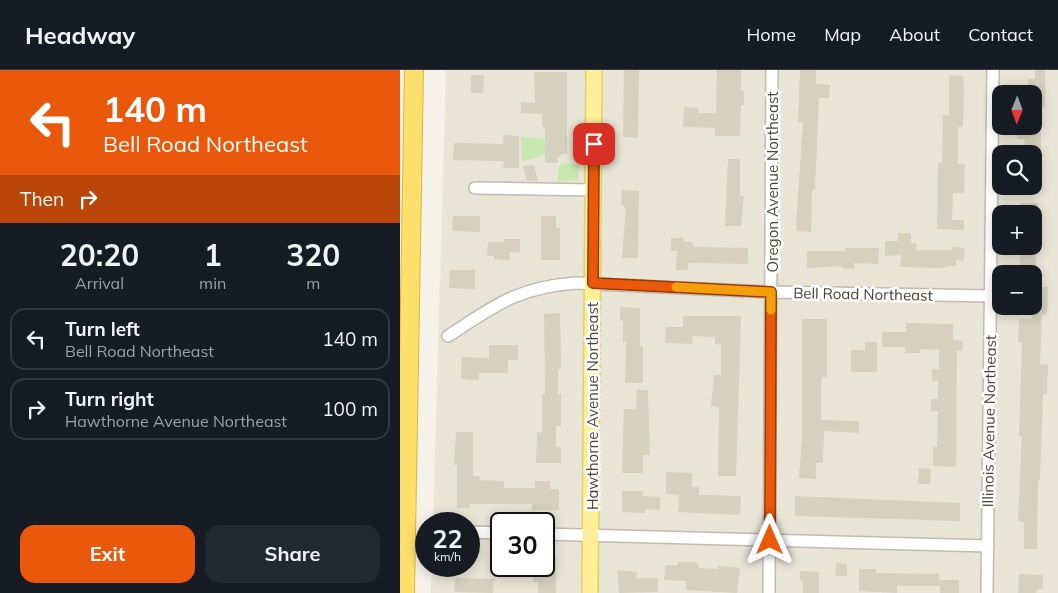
<!DOCTYPE html>
<meta charset="utf-8">
<style>
body{margin:0;font-family:Mulish,sans-serif;background:#242831;color:#f1f3f6;height:100vh;display:flex;flex-direction:column;font-size:19px;white-space:nowrap}
*{box-sizing:border-box;margin:0}
p{font-size:16px;color:#9ea1a6}
.icon{flex:none;width:28px;height:28px;fill:none;stroke:currentColor;stroke-width:2;stroke-linecap:round;stroke-linejoin:round}
.map{position:relative;flex:1;overflow:hidden}
.details{display:flex;flex-direction:column;background:#171b24;width:400px}
.details>*{flex:none}
.top-card{background:#ea580c;color:#fff;overflow:hidden}
.needle{width:32px;rotate:181deg}
.controls{position:absolute;left:592px;top:15px;display:grid;gap:10px}
.controls a{display:grid;place-items:center;width:50px;height:50px;border-radius:10px;background:#171b24;box-shadow:0 2px 12px #0003;font-size:25px}
.speed{position:absolute;left:15px;top:442px;display:flex;gap:10px;font-size:25px;font-weight:700;text-align:center}
.speed>*{display:grid;place-content:center;width:65px;height:65px;border-radius:50%;background:#171b24;box-shadow:0 2px 12px #0003;line-height:1}
.speed small{font-size:12px;font-weight:400}
.speed .limit{border:2px solid #111;border-radius:8px;background:#fff;color:#111}
.pin{position:absolute;display:grid;place-items:center;width:42px;height:42px;color:#fff;margin:-21px;border-radius:10px;box-shadow:0 2px 8px #0006}
.me{position:absolute;width:55px;margin:-28px;rotate:0deg;stroke-linejoin:round;filter:drop-shadow(0 0 4px #0008)}
.turn{display:flex;align-items:center;gap:18px;height:105px;padding:0 20px;font-size:22px}
.turn .icon{width:65px;height:65px;stroke-width:2.5}
.turn b{display:block;font-size:35px;line-height:42px}
.then{display:flex;align-items:center;height:48px;padding:0 20px;background:#0003;gap:10px;font-size:19px}
.eta{display:flex;justify-content:space-evenly;align-items:center;height:85px;text-align:center}
.eta b{font-size:30px;font-weight:700;line-height:35px}
.button{display:flex;gap:10px;margin-top:auto;padding:10px 20px}
.button a{flex:1;height:58px;border-radius:15px;background:#ea580c;color:#fff;font-size:20px;font-weight:700;line-height:58px;text-align:center}
.button a+a{background:#242831;color:#f1f3f6}
ul{padding:0;list-style:none}
li{display:flex;align-items:center;gap:15px;height:62px;margin:0 10px 8px;padding:0 10px;border:2px solid #363941;border-radius:15px}
li div{flex:1}
li b{display:block;font-size:19px}
li em{font-style:normal}
header{display:flex;align-items:center;gap:30px;box-sizing:border-box;height:70px;padding:0 25px;background:#171b24;border-bottom:1px solid #363941}
header strong{font-size:24px}
nav{display:flex;gap:28px;margin-inline-start:auto;font-size:18px}
main{display:flex;flex:1;min-height:0}
.map>svg:first-child{display:block}
.residential{fill:#e8e5d7;fill-rule:evenodd}
.green{fill:#c8e8b2}
.building{fill:#d6d0be}
.lines{fill:none;stroke-linecap:round;stroke-linejoin:round}
.minor-casing{stroke:#c0bbab;stroke-width:14}
.major-casing{stroke:#e3ce67;stroke-width:18}
.highway-casing{stroke:#ddb63a;stroke-width:20}
.minor{stroke:#fff;stroke-width:11}
.major{stroke:#fdee98;stroke-width:15}
.highway{stroke:#fddf6b;stroke-width:18}
.route-casing{stroke:#983908;stroke-width:12}
.route{stroke:#ea580c;stroke-width:9}
.slow{stroke:#f59e0b;stroke-width:9}
.labels{text-anchor:middle;dominant-baseline:central;stroke-width:5;stroke-linejoin:round;paint-order:stroke}
.street-label{font-size:15px;fill:#484337;stroke:#fff}
</style>
<header>
<strong>Headway</strong>
<nav><a>Home</a><a>Map</a><a>About</a><a>Contact</a></nav>
</header>
<main>
<section class="details">
<div class="top-card">
<div class="turn"><svg class="icon" aria-label="left" viewBox="0 0 24 24"><path d="M17 20v-9H6M10 6l-5 5 5 5"/></svg><div><b>140 m</b>Bell Road Northeast</div></div>
<div class="then">Then<svg class="icon" aria-label="right" viewBox="0 0 24 24"><path d="M7 20v-9h11M14 6l5 5-5 5"/></svg></div>
</div>
<div class="eta">
<div><b>20:20</b><p>Arrival</p></div>
<div><b>1</b><p>min</p></div>
<div><b>320</b><p>m</p></div>
</div>
<ul>
<li><svg class="icon" aria-label="left" viewBox="0 0 24 24"><path d="M17 20v-9H6M10 6l-5 5 5 5"/></svg><div><b>Turn left</b><p>Bell Road Northeast</p></div><em>140 m</em></li>
<li><svg class="icon" aria-label="right" viewBox="0 0 24 24"><path d="M7 20v-9h11M14 6l5 5-5 5"/></svg><div><b>Turn right</b><p>Hawthorne Avenue Northeast</p></div><em>100 m</em></li>
</ul>
<div class="button"><a>Exit</a><a>Share</a></div>
</section>
<div class="map">
<svg width="658" height="523" viewBox="0 0 658 523">
<rect width="100%" height="100%" fill="#f4f2e9"/>
<path class="residential" d="M46 0H658V523H31L32 496H69V454H33ZM601 24H634V56H601ZM601 84H634V116H601ZM601 144H634V176H601ZM601 204H634V236H601ZM101 454H144V496H101Z"/>
<path class="green" d="M121 67 141 68 145 71V85L122 92Z
M162 93 180 94 177 110 158 111V98Z"/>
<path class="building" d="M224 0H239L238 68 223 67Z
M317 0H341V20H344V35H341L340 66H315V58L283 57 284 37 298 38V43H316Z
M400 0H416V14L430 15 429 28H419L415 120H412L411 162 397 161 396 154 403 52H398Z
M635 0H645V38H634V24H628V9H635Z
M134 2H167V84H161L160 87H158L157 93H145V57H142V44L121 43V32L135 33Z
M71 5H84L83 23H71Z
M549 5 563 6 564 17 563 57H558V94H565L564 123H553L552 150H564V160L537 159 538 93H542L543 45H549Z
M622 56H636V62H641V79H624L625 69H617V58Z
M104 65 119 66V98H103L104 91 53 90 54 73 103 74Z
M328 89H340V126H344L341 156H325Z
M134 95 138 111H127L123 96Z
M222 120 239 121 238 188H222L226 138 221 134Z
M621 133H638V144H620Z
M53 146H80V162L52 161Z
M141 146H156V158H160V190H141Z
M498 163H511V173H516L517 180H552V177L565 178 564 191 556 190V195L542 198 500 197 501 185 485 186V171H498Z
M271 168H283V171L293 172V177L348 178V194L288 193V200H276L277 181H271Z
M104 169H120V183L110 182V190L94 189V186H87L88 172H104Z
M620 176H636V204H625V200H620Z
M445 178H479L478 194 454 193V199L442 198V196L407 198V181H445Z
M50 200H75V219L49 218Z
M634 217H648L647 245 642 244 640 294 648 295 647 324H643L640 410H638L637 479H624V452L618 451 622 366H619L622 273 618 272 619 249H632Z
M220 237 240 238V276H243V313H225L226 272H223V251L220 250Z
M160 243 161 299H158V324H161V356H156V377H161V393H136L137 362 142 363V324H145L144 244Z
M283 246H341L336 406H318L319 337 311 336 314 305H321V275L315 274V267L293 266 292 274 265 273 266 257H283Z
M402 249H427V307H422L421 319V350L459 351V363L424 361 423 393H416V409L399 408 402 366Z
M506 253 553 254V270L563 271 562 281H557L556 397 533 396V377H537L538 341H531V329H538V311H532V299H539V280L520 279V283H505V277H482V262H506Z
M465 272H477V302H451V280H465Z
M89 275H118V290H108V303H79V310L61 309 62 287 89 288Z
M237 320H248L250 385H243V403H222L224 339H236Z
M56 362H73V406H80V410L104 411V418H135V411H150V419H159V440H132V434H70V438H57V395H54Z
M519 398 531 399 530 414H518Z
M266 402 292 403V417H299V425L341 426 340 445 278 442 279 425 266 424Z
M222 421H243V426L260 427V440L245 439V443L222 442Z
M395 426 560 433V451L395 446Z
M144 486H156V523H138V512H133V496H144Z
M278 492H297L299 498 318 499V496L340 498 337 523 286 520V511L264 510 265 495H278Z
M436 493 447 494V506H435Z
M459 499H476V503L539 504 540 516H497V523L459 521Z
M217 500 237 502 236 508H258V522L219 523Z
M400 501 419 502V523H403V511L400 510Z
M619 504 643 505V519H637L636 523H618Z
M55 508 94 509 93 523 54 522Z
M540 510H559V523H540Z"/>
<g class="lines">
<defs>
<path id="minor" d="M75 118 193 120
M48 266C96 235 116 218 175 213L371 222 591 226
M69 462 101 463
M144 464 588 476
M369 523 372 0
M587 523 593 0"/>
<path id="major" d="M190 523 194 0"/>
<path id="highway" d="M5 523 14 0"/>
</defs>
<use href="#minor" class="minor-casing"/>
<use href="#major" class="major-casing"/>
<use href="#highway" class="highway-casing"/>
<use href="#minor" class="minor"/>
<use href="#major" class="major"/>
<use href="#highway" class="highway"/>
</g>
<g class="lines">
<defs>
<path id="route" d="M194 74 193 213 371 222 370 470"/>
</defs>
<use href="#route" class="route-casing"/>
<use href="#route" class="route"/>
<path class="slow" d="M276 217 371 222V240"/>
</g>
<g class="labels">
<g class="street-label">
<text transform="translate(372 112) rotate(-90)">Oregon Avenue Northeast</text>
<text transform="translate(463 224) rotate(1)">Bell Road Northeast</text>
<text transform="translate(192 336) rotate(-90)">Hawthorne Avenue Northeast</text>
<text transform="translate(589 351) rotate(-89)">Illinois Avenue Northeast</text>
</g>
</g>
</svg>
<div class="controls">
<a><svg class="needle" viewBox="-14 -14 28 28"><path d="M0-13l5 13h-10z" fill="#e53935"/><path d="M0 13l5-13h-10z" fill="#9ea1a6"/></svg></a>
<a><svg class="icon" aria-label="search" viewBox="0 0 24 24"><circle cx="10" cy="10" r="6"/><path d="M15 15l6 6"/></svg></a>
<a>+</a>
<a>−</a>
</div>
<div class="speed"><div>22<small>km/h</small></div><div class="limit">30</div></div>
<div class="pin" style="left:194px;top:74px;background:#d93025"><svg class="icon" aria-label="arrive" viewBox="0 0 24 24"><path d="M6 21V4h12l-3 4 3 4H6"/></svg></div>
<svg class="me" style="left:370px;top:470px" viewBox="-20 -20 40 40"><path d="M0-17L14 15 0 8-14 15z" fill="#ea580c" stroke="#fff" stroke-width="4"/></svg>
</div>
</main>
